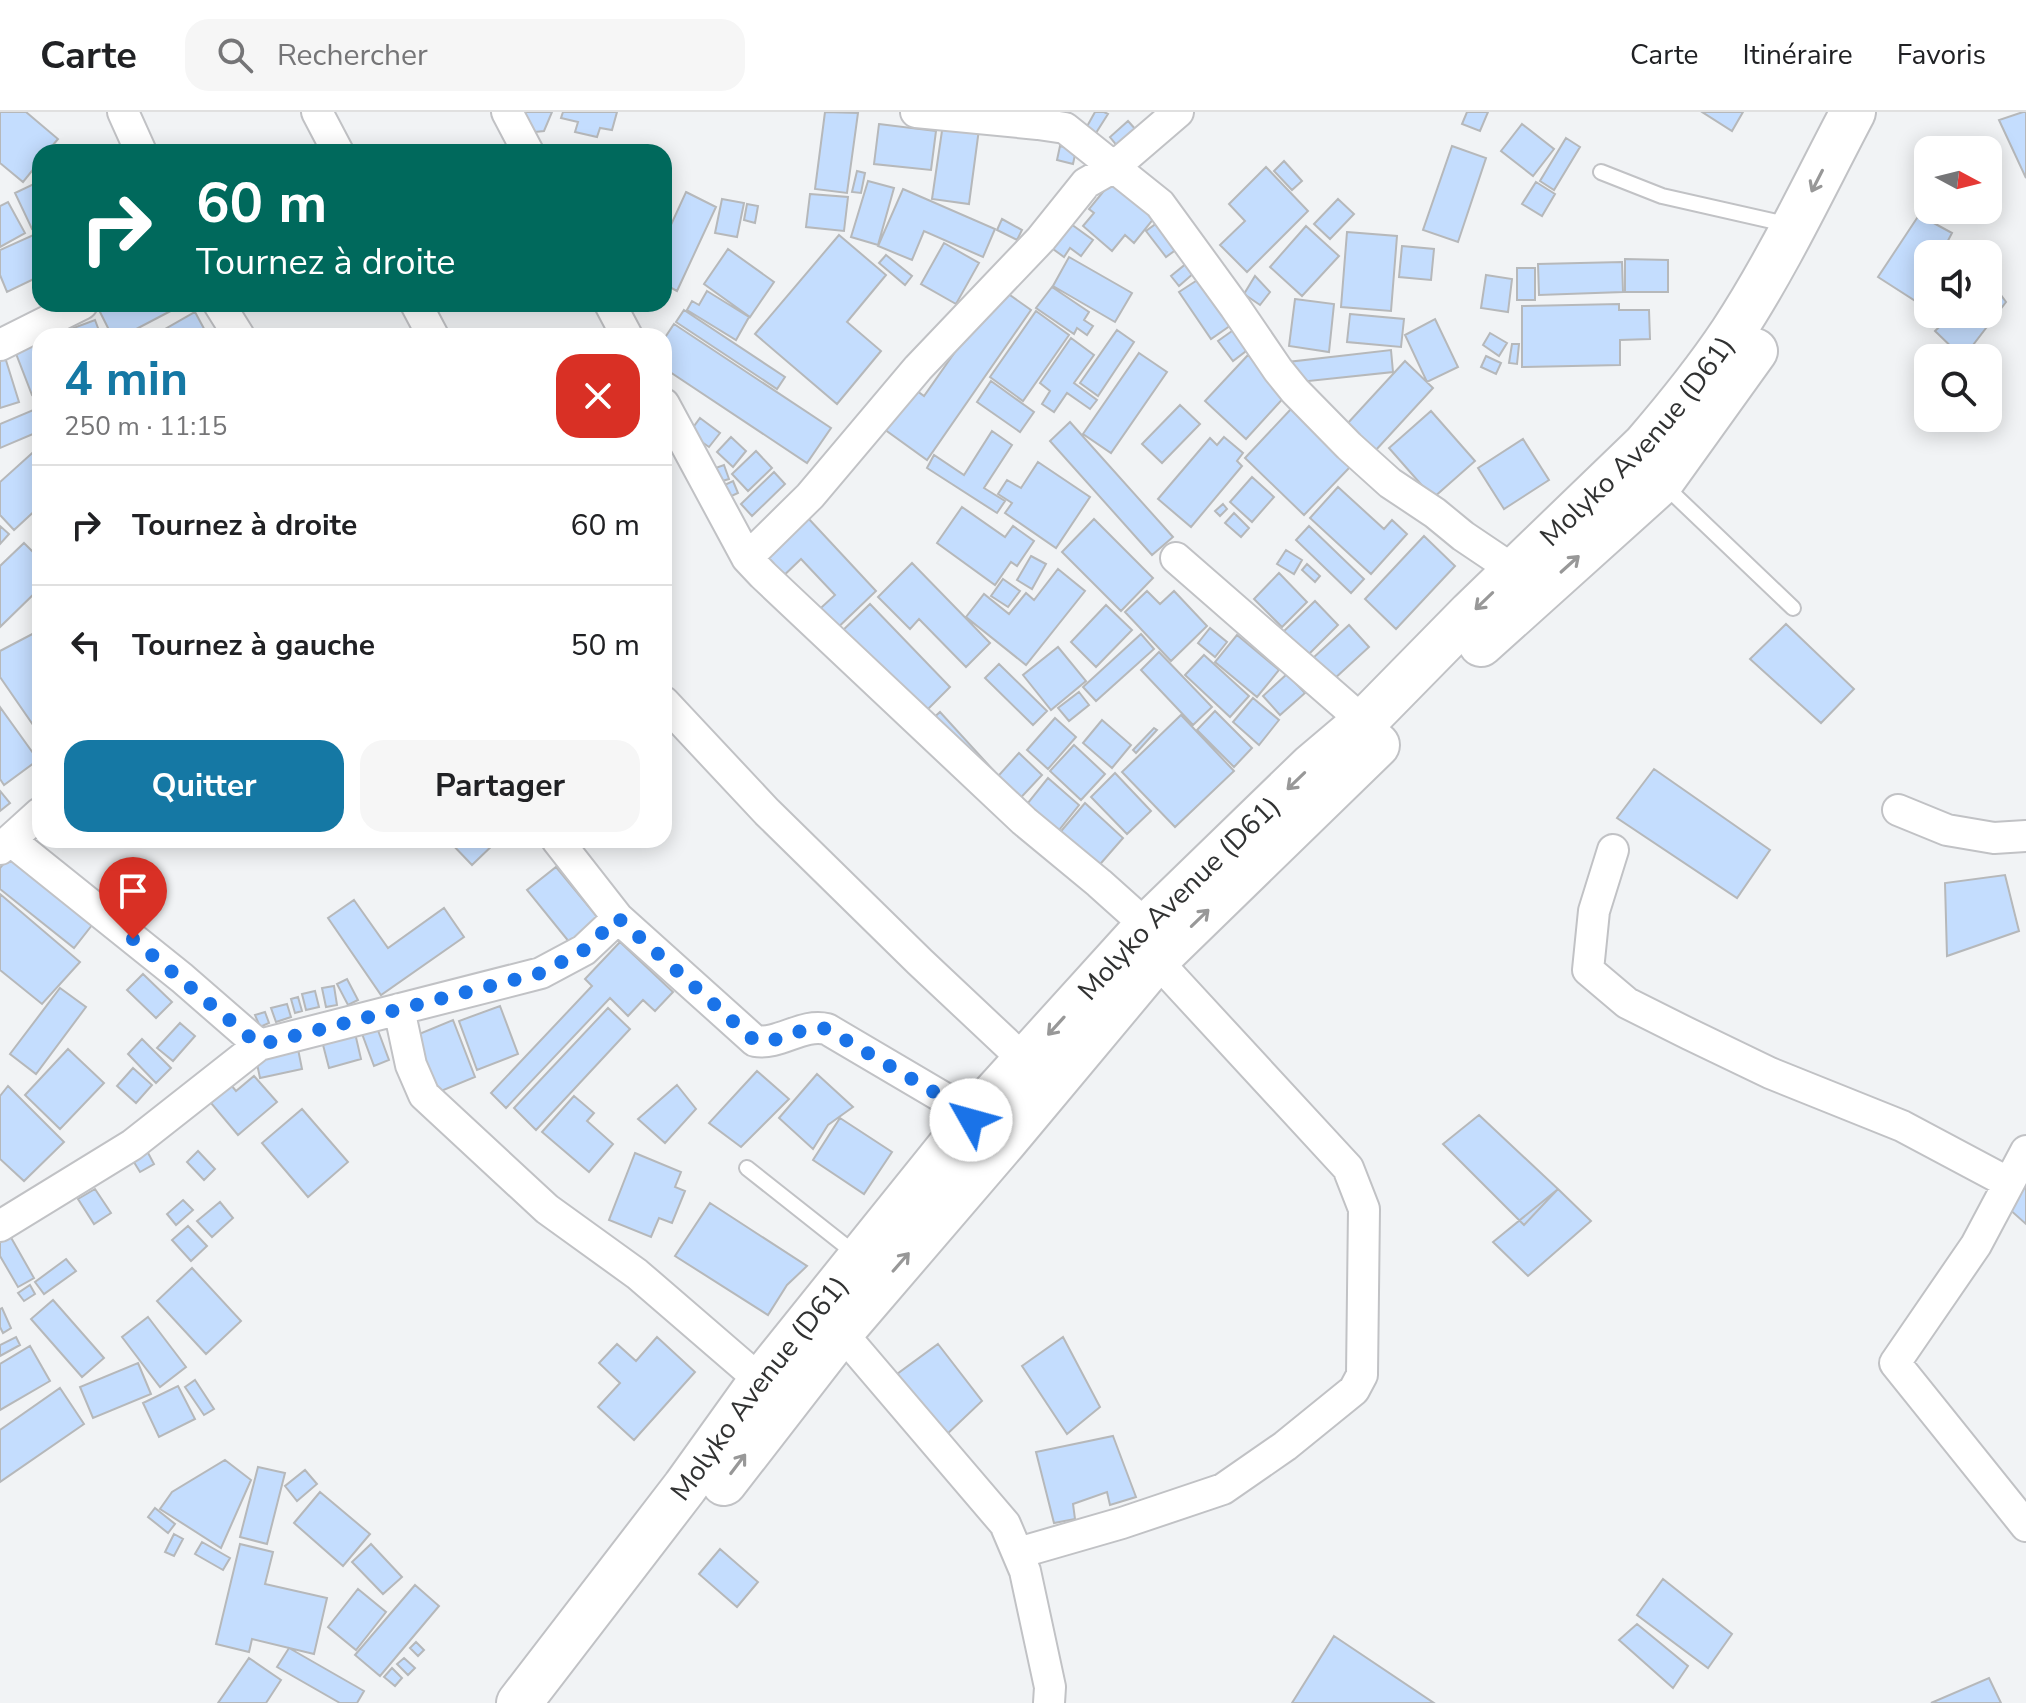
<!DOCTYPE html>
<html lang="fr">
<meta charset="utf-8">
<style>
body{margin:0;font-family:"Nunito Sans",sans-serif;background:#f6f6f6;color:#202124;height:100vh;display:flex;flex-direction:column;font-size:30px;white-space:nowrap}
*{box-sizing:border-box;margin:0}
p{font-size:26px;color:#757577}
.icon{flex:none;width:44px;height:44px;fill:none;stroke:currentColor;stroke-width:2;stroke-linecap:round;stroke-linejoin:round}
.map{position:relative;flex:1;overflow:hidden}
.details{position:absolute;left:32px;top:216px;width:640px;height:520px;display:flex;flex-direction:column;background:#fff;border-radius:24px;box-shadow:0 4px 20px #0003}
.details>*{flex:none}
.banner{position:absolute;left:32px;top:32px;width:640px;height:168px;border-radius:24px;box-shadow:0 4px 20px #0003;background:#00695c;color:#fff;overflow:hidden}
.needle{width:52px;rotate:97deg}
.tools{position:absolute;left:1914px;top:24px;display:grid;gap:16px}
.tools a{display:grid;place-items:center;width:88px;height:88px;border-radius:16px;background:#fff;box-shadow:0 4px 20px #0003;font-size:40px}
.pin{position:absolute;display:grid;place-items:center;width:68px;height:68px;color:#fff;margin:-82px -34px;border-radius:50% 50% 50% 0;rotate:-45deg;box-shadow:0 0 8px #0007}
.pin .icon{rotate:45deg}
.me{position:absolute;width:88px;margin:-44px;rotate:308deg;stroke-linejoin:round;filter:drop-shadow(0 0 6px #0008)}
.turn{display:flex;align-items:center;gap:28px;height:168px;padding:0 32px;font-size:36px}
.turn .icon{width:104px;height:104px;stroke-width:2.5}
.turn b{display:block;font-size:56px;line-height:68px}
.round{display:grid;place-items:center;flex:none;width:84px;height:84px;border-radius:24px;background:#f6f6f6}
.summary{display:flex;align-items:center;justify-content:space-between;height:136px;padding:0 32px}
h1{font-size:48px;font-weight:700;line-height:60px;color:#1578a4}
.action{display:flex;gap:16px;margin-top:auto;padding:16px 32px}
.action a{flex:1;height:92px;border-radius:24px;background:#1578a4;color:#fff;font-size:32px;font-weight:700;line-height:92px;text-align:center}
.action a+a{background:#f6f6f6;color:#202124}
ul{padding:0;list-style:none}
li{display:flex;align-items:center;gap:24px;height:120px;padding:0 32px;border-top:2px solid #e0e0e0}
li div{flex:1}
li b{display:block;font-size:30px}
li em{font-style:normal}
header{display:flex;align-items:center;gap:48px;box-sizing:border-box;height:112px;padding:0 40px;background:#fff;border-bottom:2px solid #e0e0e0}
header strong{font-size:38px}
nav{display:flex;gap:44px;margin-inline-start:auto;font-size:28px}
.search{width:560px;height:72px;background:#f6f6f6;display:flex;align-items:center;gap:20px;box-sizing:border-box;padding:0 28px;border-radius:24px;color:#757577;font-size:30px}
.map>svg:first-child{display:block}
.building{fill:#c4ddfe;stroke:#b6b8ba;stroke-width:2}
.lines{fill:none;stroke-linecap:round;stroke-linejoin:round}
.lane-casing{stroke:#c1c2c5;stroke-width:18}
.street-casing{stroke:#c1c2c5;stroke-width:34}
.highway-casing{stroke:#c1c2c5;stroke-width:48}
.lane{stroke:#fff;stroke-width:14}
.street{stroke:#fff;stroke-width:30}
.highway{stroke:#fff;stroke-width:44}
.oneway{stroke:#989898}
.route{stroke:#1a73e8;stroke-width:14;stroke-dasharray:0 25.2}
.labels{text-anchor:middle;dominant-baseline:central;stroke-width:6;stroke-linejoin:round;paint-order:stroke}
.street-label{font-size:28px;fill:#313232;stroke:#f1f3f5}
</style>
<header>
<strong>Carte</strong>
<div class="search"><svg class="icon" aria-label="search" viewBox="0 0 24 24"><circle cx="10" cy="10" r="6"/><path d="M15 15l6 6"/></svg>Rechercher</div>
<nav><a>Carte</a><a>Itinéraire</a><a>Favoris</a></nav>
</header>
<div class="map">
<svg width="2026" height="1591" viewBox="0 0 2026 1591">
<rect width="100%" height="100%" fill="#f1f3f5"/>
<path class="building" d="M0 0H26L58 27 47 40H40V49L23 70 0 51Z
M514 0H552L544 19 525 21Z
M563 0H617L612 18 600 16 597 25 575 20 578 10 561 6Z
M825 0 858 1 847 81 815 77Z
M1095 0H1104L1108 2 1094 24 1085 18Z
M1467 0H1488L1480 19 1462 12Z
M1702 0H1743L1732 19Z
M2023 0H2026V66L1999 8Z
M1128 9 1137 19 1118 35 1110 25Z
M879 12 936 19 931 58 874 52Z
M943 12 979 17 969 92 932 87Z
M1522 12 1554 37 1533 64 1501 39Z
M1566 26 1580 35 1554 78 1540 69Z
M1060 34 1076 38 1073 52 1057 48Z
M1452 34 1486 46 1458 130 1423 118Z
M1284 49 1302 69 1292 78 1274 59Z
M1266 55 1308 99 1247 160 1220 133 1245 109 1229 92Z
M857 59 865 61 861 81 852 80Z
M40 69V113L32 117 15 81Z
M868 69 894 76 878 133 851 125Z
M1112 69 1155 105 1134 131 1125 123 1112 139 1083 114 1094 101 1089 97Z
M1536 70 1555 82 1542 104 1522 92Z
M903 77 995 117 983 145 924 119 912 148 878 134Z
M686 80 716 95 677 179 664 172V128Z
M810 82 848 85 844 119 806 115Z
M722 87 744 91 737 125 715 121Z
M1338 87 1354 102 1330 127 1314 112Z
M8 90 25 121 0 135V94Z
M747 92 758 94 755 111 744 108Z
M1919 103 1952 121 1941 142H1928V168L1917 190 1878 165Z
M1002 107 1022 118 1017 128 997 118Z
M1157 111 1177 137 1166 145 1146 119Z
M1071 112 1093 128 1081 144 1070 136 1064 145 1053 137Z
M1306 114 1339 144 1302 184 1270 155Z
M40 120V164L7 180 0 163V138Z
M1347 120 1397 124 1391 199 1341 195Z
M839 123 886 163 847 210 881 239 837 292 755 222Z
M944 131 979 151 956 192 921 172Z
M1402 134 1434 137 1431 168 1399 165Z
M728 137 774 170 750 205 704 172Z
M886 143 912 164 905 173 879 151Z
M1069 145 1132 181 1115 210 1053 174Z
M1625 147 1668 148V180H1625Z
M1622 150 1623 180 1539 183 1538 152Z
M1187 151 1195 160 1179 174 1171 164Z
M1517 156H1535V188H1517Z
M1486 163 1512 167 1508 200 1481 196Z
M1255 164 1270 180 1260 193 1244 182Z
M1202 165 1234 211 1211 227 1179 180Z
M1990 168 2006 190 1963 246 1935 219 1953 202H1988V170Z
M1052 175 1089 200 1084 208 1093 214 1087 223 1077 216 1074 222 1036 196Z
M1000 176 1031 198 927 348 884 317 913 276 924 284Z
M707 179 749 205 736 228 687 198 692 189 699 193Z
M1295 187 1334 192 1329 240 1289 234Z
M101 192H184L123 224H112L97 194Z
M1619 192V198H1649L1650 227 1620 228V253L1522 255V194Z
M684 198 785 265 777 277 676 210Z
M1036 199 1069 223 1023 289 990 265Z
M195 200 208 224H162L160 220Z
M1350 202 1404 207 1401 235 1347 230Z
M1435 207 1458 255 1427 270 1405 223Z
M95 208 101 224H52Z
M674 212 831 316 807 351 664 256V227Z
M1239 214 1254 233 1233 249 1218 229Z
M1117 218 1134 230 1098 284 1080 271Z
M1490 221 1507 231 1499 244 1483 233Z
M1071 226 1094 243 1074 271 1097 288 1090 297 1067 281 1054 300 1042 292 1050 279 1040 271Z
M40 229V280L32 283 15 239Z
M1512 232H1519L1517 252 1509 251Z
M1391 238 1393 260 1290 271 1288 250Z
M1139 241 1167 260 1111 341 1083 322Z
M4 242 19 290 0 296V244Z
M1248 243 1288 281 1246 327 1205 289Z
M1486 244 1501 251 1496 262 1481 255Z
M1405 249 1433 276 1375 339 1347 312Z
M991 269 1034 300 1020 320 977 290Z
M1180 293 1200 312 1162 351 1142 332Z
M38 296 40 301V319L0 336V312Z
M1291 297 1350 355 1304 403 1245 346Z
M1431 299 1475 349 1433 386 1389 336Z
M700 306 720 321 709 335 689 321Z
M1070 310 1173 425 1152 443 1050 329Z
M992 319 1012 333 984 376 1005 389 997 401 927 356 934 343 964 363Z
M731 325 746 339 733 355 717 340Z
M1224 325 1243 341 1237 349 1242 354 1191 415 1158 387 1210 326 1217 333Z
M1523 327 1549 368 1504 397 1478 356Z
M40 334V394L14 418 0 403V370Z
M756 339 772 356 748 379 732 362Z
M1038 350 1090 385 1056 436 1005 401 1012 391 998 382 1007 368 1021 376Z
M724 353 729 367 712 372 707 359Z
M774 360 785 372 752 404 741 392Z
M1252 365 1274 385 1252 410 1230 390Z
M733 369 738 381 723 388 718 376Z
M1338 375 1384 417 1392 408 1407 422 1371 462 1310 406Z
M1223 392 1227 397 1220 404 1215 399Z
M962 395 1005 425 1013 414 1034 429 1017 454 1011 450 995 473 937 431Z
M1234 401 1249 416 1241 425 1225 411Z
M808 406 876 479 829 524 811 505 835 483 801 447 776 471 759 452Z
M1094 407 1153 466 1121 499 1062 440Z
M0 414 9 422 0 432Z
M1309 414 1364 467 1351 481 1296 428Z
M1424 424 1455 454 1396 517 1365 487Z
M24 431 40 447V476L0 515V454Z
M1286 438 1302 448 1294 462 1277 452Z
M1031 444 1046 452 1032 477 1017 468Z
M912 451 990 531 966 555 919 507 910 517 878 485Z
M1307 452 1320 464 1315 470 1302 458Z
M1058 457 1085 479 1026 553 966 505 984 482 1009 502 1026 481 1034 488Z
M1279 461 1307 490 1282 515 1254 487Z
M1003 467 1020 479 1008 495 991 484Z
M1147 479 1160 492 1174 479 1207 514 1171 549 1125 500Z
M1315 489 1338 513 1306 545 1282 521Z
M870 492 950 575 919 606 838 523Z
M1106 493 1132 518 1096 555 1071 530Z
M1786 512 1854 577 1821 611 1750 547Z
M1349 513 1369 535 1333 568 1313 546Z
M1210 516 1227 530 1215 545 1198 531Z
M40 518V623L0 565V539Z
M1141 522 1154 537 1096 589 1083 575Z
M1237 523 1279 558 1257 585 1215 550Z
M1058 535 1086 569 1051 598 1023 563Z
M1159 540 1212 595 1193 613 1141 558Z
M1204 543 1249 584 1230 605 1185 563Z
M999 552 1047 599 1033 613 985 566Z
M1287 562 1305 581 1280 603 1263 584Z
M1079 580 1089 593 1069 609 1058 596Z
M1253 586 1279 608 1259 633 1233 610Z
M0 595 38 648 4 673 0 667Z
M1215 599 1252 636 1234 655 1197 618Z
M940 600 994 659 984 668 930 609Z
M1181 603 1234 659 1175 715 1122 660Z
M1055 606 1076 625 1048 657 1027 638Z
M1102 608 1131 633 1112 656 1083 631Z
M1154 616 1157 618 1136 641 1133 638Z
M1074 633 1105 662 1081 688 1050 659Z
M1019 641 1042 663 1013 694 991 672Z
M1654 657 1770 738 1737 786 1617 706Z
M1115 661 1151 699 1127 722 1091 685Z
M1048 666 1079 693 1051 728 1019 702Z
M0 679 10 691 0 699Z
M1085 691 1123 726 1095 758 1057 724Z
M448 728H498L472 753Z
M13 740 96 808 74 836 0 777V756Z
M556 755 599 807 570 831 527 778Z
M2005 763 2019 819 1947 844 1945 771Z
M0 782 80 850 42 892 0 858Z
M354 788 388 836 444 796 464 825 381 883 328 806Z
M620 830 673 880 655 899 643 888 628 904 610 886 506 996 491 981 592 874 585 867Z
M143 862 172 890 156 906 127 878Z
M347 867 358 888 348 893 337 872Z
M334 874 337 893 326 895 322 876Z
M60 876 86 895 36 962 10 942Z
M315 879 319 895 306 898 302 882Z
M298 885 302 899 295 901 291 887Z
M287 892 291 905 276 910 271 896Z
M500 894 518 942 477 958 459 909Z
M608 896 630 917 536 1018 514 996Z
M265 900 269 911 260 915 255 903Z
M453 908 475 965 429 984 407 927Z
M180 911 195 924 173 949 157 936Z
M376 913 389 948 374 954 361 919Z
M355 921 361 947 329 956 322 929Z
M142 927 171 956 156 971 128 942Z
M68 937 104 971 60 1017 25 983Z
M298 937 302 957 260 966 256 947Z
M133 956 152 973 136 991 117 974Z
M757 959 789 987 741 1035 709 1011Z
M221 961 236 979 254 964 277 990 238 1023 200 978Z
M817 962 853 995 828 1013 813 1037 779 1006Z
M677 973 696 997 665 1031 638 1007Z
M8 974 64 1030 24 1069 0 1047V984Z
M574 984 594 1001 587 1009 613 1032 589 1060 542 1020Z
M302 997 348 1050 308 1085 262 1031Z
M1479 1003 1558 1077 1524 1113 1443 1032Z
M840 1006 892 1040 864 1082 813 1048Z
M147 1039 154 1052 140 1060 132 1047Z
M198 1039 215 1057 204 1068 187 1050Z
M635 1041 681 1060 675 1075 685 1079 672 1111 659 1106 651 1125 609 1108Z
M2026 1074V1112L2008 1096Z
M95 1077 111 1101 94 1112 78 1087Z
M1558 1077 1591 1109 1528 1164 1493 1130Z
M183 1088 193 1098 176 1113 167 1102Z
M220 1090 233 1106 212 1125 197 1109Z
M710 1091 807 1154 787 1173 768 1203 675 1144Z
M188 1114 207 1134 191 1149 172 1128Z
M9 1122 34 1166 18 1175 0 1144V1127Z
M66 1147 76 1159 44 1182 35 1170Z
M192 1156 241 1209 206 1242 157 1189Z
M30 1173 35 1182 24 1189 18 1181Z
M53 1188 104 1246 82 1265 31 1207Z
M2 1196 11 1216 3 1221 0 1215V1197Z
M148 1205 186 1255 160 1275 122 1225Z
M16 1225 20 1233 0 1244V1233Z
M657 1225 695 1260 634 1328 598 1295 620 1271 599 1251 617 1232 636 1249Z
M1063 1225 1100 1295 1067 1322 1022 1254Z
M938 1232 982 1289 944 1325 893 1265Z
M30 1234 50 1269 0 1298V1252Z
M138 1251 151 1282 93 1306 80 1275Z
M195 1268 214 1297 204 1303 185 1275Z
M178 1274 195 1307 159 1325 143 1291Z
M60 1276 84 1312 0 1370V1318Z
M1113 1324 1136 1385 1110 1393 1107 1380 1073 1392 1075 1407 1054 1411 1036 1340Z
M225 1348 251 1368 221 1436 160 1397 172 1380Z
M258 1355 285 1361 267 1432 240 1425Z
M305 1358 317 1372 297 1389 285 1374Z
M320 1380 370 1422 343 1454 294 1411Z
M155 1396 175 1412 168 1421 148 1405Z
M174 1422 183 1427 174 1444 165 1440Z
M202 1430 230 1446 223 1458 195 1442Z
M240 1432 273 1440 265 1472 327 1486 314 1542 252 1527 249 1540 216 1532Z
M371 1432 402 1465 383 1482 352 1450Z
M720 1437 758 1470 737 1495 699 1462Z
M1663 1467 1732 1522 1708 1556 1637 1503Z
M415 1473 439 1494 380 1564 355 1543Z
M358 1477 386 1500 356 1538 328 1515Z
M1637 1512 1688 1554 1673 1576 1619 1528Z
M1334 1524 1434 1591H1292Z
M416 1530 424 1538 418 1544 410 1536Z
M289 1536 364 1579 357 1591H340L277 1555Z
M249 1546 281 1568 266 1591H218Z
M404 1546 415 1556 408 1563 397 1552Z
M392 1556 402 1566 395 1574 384 1565Z
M1989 1566 2001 1591H1931Z"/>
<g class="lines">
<defs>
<path id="lane" d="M1601 60 1662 84 1790 113
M1664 373 1793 496
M747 1056 857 1143"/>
<path id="street" d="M123 0 141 40
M317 0 338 40
M507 0 528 40
M916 0 1038 12 1065 16 1160 92 1235 195 1278 258 1295 279 1349 334 1390 371 1435 401 1463 424 1515 459
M219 192 239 224
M416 192 433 224
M610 192 627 224
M0 233 82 192
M664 292 747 446 763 463 1024 709 1099 771 1147 814
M747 446 810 384 918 256 1041 127 1086 71 1114 55 1178 0
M1176 446 1364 610
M664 590 767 700 920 850 1037 960
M1898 698 1947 718 1994 726 2026 724
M10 728 182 866 259 933 541 861 584 838 618 806
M557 728 618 806 755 929C780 933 802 911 827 917L944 986 971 1008
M0 737 40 701
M1613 738 1594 799 1588 858 1627 891 1689 922 1770 961 1902 1014 2009 1071
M399 897 411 953 424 983 547 1097 637 1162 761 1269
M2026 1039 1976 1133 1895 1251 2026 1414
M0 1114 132 1033 259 933
M841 1220 1005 1412 1025 1459 1050 1575 1049 1591
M1018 1441 1122 1411 1223 1377 1285 1334 1354 1278 1362 1263 1364 1097 1348 1056 1156 848"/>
<g id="highway">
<path d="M1481 532 1661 370 1755 239"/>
<path d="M724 1371 841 1220 1004 1030 1156 848 1377 633"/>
<path id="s1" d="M519 1591 685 1375 761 1269 971 1008 1147 814 1312 654 1364 610 1471 501 1645 333C1676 297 1706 260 1732 221 1778 151 1814 74 1853 0"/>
</g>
</defs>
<use href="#lane" class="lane-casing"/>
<use href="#street" class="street-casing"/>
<use href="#highway" class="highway-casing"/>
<use href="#lane" class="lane"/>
<use href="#street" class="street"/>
<use href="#highway" class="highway"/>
</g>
<defs><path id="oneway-shaft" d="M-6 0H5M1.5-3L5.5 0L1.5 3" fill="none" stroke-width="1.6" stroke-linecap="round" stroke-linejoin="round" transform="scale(2)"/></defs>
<g class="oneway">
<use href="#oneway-shaft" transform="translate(1817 69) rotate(117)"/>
<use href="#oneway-shaft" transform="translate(1570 452) rotate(-42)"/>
<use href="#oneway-shaft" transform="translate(1484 489) rotate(136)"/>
<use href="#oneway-shaft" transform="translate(1296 669) rotate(136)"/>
<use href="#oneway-shaft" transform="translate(1200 806) rotate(-44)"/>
<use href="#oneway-shaft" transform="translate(1056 914) rotate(132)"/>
<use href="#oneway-shaft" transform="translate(901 1150) rotate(-49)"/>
<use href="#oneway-shaft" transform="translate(738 1352) rotate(-53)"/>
</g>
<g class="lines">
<path class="route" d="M133 827 259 933 541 861 584 838 618 806 755 929C780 933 803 911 827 917L944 986 971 1008"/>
</g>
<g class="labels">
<g class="street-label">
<text stroke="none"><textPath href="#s1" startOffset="1690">Molyko Avenue (D61)</textPath></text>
<text stroke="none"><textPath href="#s1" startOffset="1042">Molyko Avenue (D61)</textPath></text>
<text stroke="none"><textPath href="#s1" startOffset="396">Molyko Avenue (D61)</textPath></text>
</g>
</g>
</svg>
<div class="tools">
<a><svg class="needle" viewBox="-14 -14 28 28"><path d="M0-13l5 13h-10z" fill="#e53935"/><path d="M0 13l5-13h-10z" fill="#757577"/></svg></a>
<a><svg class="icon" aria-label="sound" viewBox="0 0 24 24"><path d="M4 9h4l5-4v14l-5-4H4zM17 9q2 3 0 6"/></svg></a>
<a><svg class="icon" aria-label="search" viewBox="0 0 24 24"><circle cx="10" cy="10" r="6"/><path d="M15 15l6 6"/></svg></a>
</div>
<div class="pin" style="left:133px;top:827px;background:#d93025"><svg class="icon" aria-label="arrive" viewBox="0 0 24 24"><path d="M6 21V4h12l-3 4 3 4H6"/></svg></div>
<svg class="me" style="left:971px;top:1008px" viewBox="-20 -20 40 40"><circle r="19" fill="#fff"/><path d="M0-13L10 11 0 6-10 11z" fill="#1a73e8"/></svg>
<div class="banner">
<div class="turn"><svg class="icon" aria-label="right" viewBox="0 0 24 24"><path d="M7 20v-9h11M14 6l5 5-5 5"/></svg><div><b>60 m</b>Tournez à droite</div></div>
</div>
<section class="details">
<div class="summary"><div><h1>4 min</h1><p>250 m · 11:15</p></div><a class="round" style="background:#d93025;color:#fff"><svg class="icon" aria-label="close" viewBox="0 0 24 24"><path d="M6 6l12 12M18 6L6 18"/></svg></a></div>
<ul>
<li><svg class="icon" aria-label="right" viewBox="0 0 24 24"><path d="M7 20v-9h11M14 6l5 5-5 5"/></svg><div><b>Tournez à droite</b></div><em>60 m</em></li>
<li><svg class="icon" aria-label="left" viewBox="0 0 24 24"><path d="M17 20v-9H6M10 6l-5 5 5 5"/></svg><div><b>Tournez à gauche</b></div><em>50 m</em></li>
</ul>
<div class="action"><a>Quitter</a><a>Partager</a></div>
</section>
</div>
